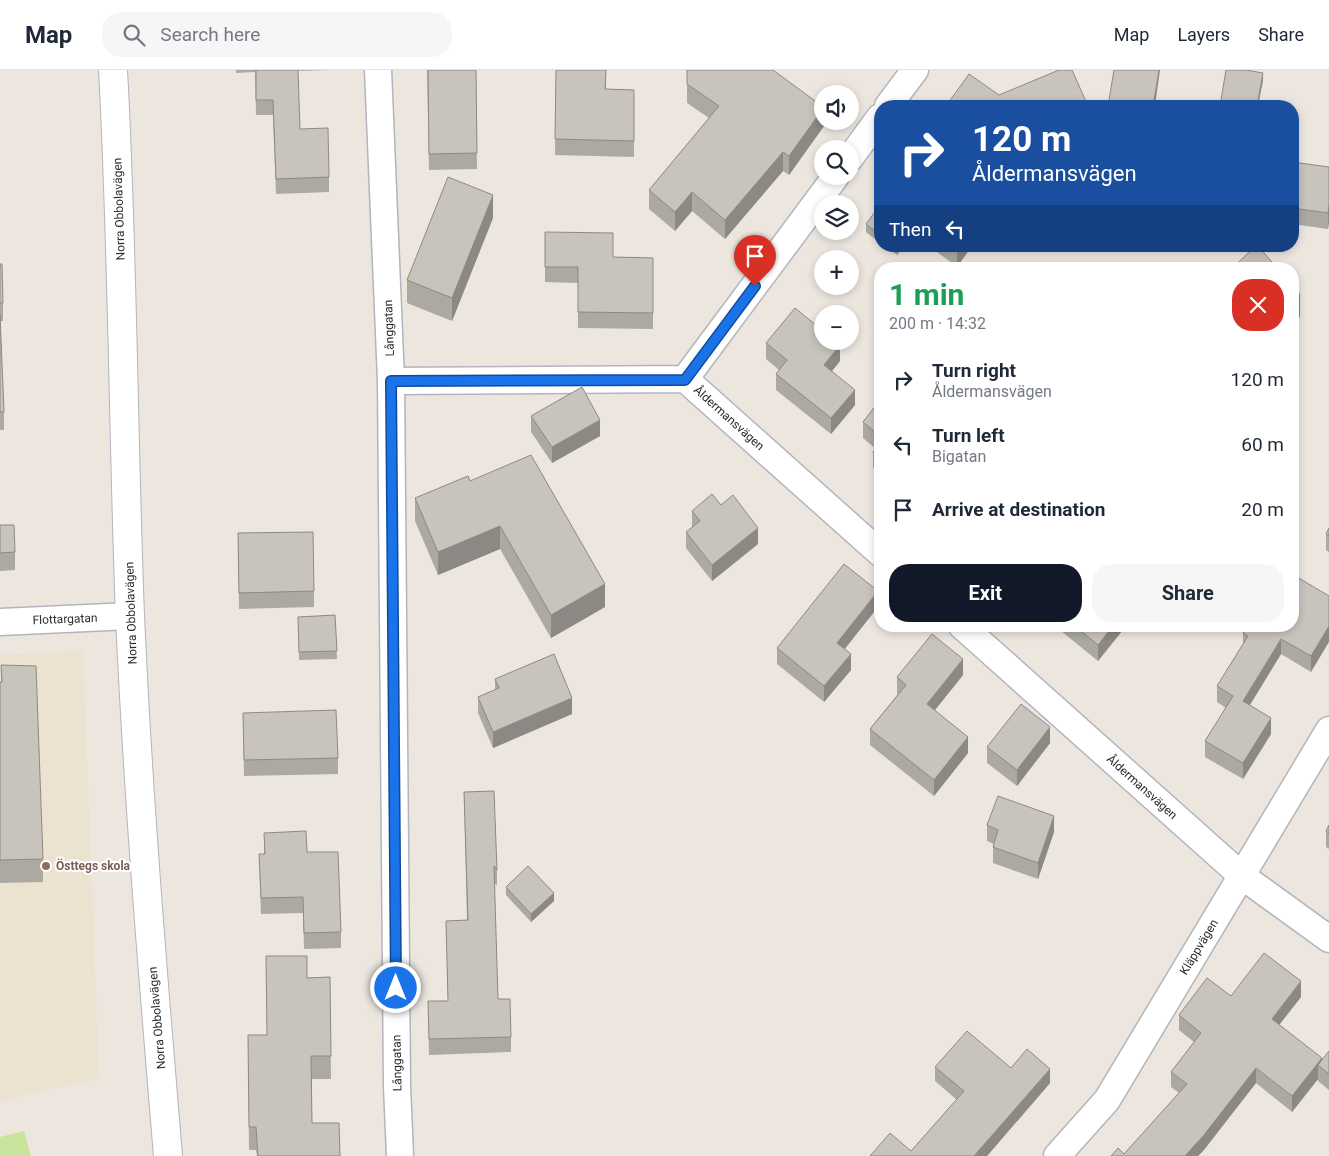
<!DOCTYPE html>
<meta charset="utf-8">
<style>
body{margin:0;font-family:Roboto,sans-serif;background:#f6f6f7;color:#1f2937;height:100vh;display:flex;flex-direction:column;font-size:19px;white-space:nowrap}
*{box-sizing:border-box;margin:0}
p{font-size:16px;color:#747a83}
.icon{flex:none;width:28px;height:28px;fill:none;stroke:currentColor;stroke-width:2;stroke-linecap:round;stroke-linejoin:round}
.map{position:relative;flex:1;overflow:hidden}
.drawer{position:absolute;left:874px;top:192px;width:425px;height:370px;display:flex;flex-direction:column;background:#fff;border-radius:20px;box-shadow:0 2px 8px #0003}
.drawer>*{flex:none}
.guide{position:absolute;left:874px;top:30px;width:425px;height:152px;border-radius:20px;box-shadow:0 2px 8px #0003;background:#1a4fa0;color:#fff;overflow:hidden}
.buttons{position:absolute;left:814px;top:15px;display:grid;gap:10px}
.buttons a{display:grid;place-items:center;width:45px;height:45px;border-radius:50%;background:#fff;box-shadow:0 2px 8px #0003;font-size:25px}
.pin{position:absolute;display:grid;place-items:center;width:42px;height:42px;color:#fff;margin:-51px -21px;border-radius:50% 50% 50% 0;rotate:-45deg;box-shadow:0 0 5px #0007}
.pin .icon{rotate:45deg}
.me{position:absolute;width:55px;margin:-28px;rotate:0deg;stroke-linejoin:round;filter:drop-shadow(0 0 4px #0008)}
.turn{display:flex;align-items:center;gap:18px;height:105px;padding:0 15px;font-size:22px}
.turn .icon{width:65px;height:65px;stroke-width:2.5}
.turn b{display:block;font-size:35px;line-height:42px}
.then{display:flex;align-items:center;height:48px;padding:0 15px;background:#0003;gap:10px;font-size:19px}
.round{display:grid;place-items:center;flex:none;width:52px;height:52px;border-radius:20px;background:#f6f6f7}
.head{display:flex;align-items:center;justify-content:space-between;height:85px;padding:0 15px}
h1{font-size:30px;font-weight:700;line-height:38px;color:#1e9e55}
.button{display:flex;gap:10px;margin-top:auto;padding:10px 15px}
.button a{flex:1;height:58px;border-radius:20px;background:#111827;color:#fff;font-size:20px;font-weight:700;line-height:58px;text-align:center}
.button a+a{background:#f6f6f7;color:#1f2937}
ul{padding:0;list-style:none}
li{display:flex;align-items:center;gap:15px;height:65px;padding:0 15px}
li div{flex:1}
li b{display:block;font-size:19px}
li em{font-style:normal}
header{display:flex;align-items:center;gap:30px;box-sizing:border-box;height:70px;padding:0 25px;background:#fff;border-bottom:1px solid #e0e1e3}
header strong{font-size:24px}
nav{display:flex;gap:28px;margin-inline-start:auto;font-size:18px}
.search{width:350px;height:45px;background:#f6f6f7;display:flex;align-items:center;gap:12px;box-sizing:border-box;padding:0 18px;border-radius:20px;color:#747a83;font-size:19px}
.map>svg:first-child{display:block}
.education{fill:#ece2d0}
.pitch{fill:#c8e49d}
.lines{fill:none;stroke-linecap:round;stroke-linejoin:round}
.minor-casing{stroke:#b2b5be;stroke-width:29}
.tertiary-casing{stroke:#b2b5be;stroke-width:30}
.minor{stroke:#fff;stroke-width:26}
.tertiary{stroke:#fff;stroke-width:28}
.wall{fill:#aca9a3}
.shaded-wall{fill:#8c8984}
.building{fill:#c8c4bd;stroke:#8c8984}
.route-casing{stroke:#114b97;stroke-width:12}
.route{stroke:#1a73e8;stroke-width:9}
.education-dot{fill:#8d6e63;stroke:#fff;stroke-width:2}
.labels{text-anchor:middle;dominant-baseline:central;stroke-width:4;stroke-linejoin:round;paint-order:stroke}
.street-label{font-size:12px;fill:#2b2b2b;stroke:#fff}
.education-label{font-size:12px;font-weight:bold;fill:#785e54;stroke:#fff;text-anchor:start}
</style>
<header>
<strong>Map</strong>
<div class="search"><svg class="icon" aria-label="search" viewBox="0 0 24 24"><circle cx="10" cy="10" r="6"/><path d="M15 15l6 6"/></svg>Search here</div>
<nav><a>Map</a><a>Layers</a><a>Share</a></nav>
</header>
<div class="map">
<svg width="1329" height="1086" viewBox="0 0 1329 1086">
<rect width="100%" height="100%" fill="#ece6df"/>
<path class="education" d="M83 581 99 1008 0 1031V585Z"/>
<path class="pitch" d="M24 1061 31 1086H0V1067Z"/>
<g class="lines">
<defs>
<path id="minor" d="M378 0 391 311 397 1016 400 1086
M888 36 915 0
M850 88 880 47
M685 309 836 106
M391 311 685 309 880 483
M0 552 130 546
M962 556 1242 806 1329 869
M1057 1086 1107 1030 1329 660"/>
<path id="tertiary" d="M113 0C123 182 123 364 130 546 138 726 153 906 168 1086"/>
</defs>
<use href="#minor" class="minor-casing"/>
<use href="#tertiary" class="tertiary-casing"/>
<use href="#minor" class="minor"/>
<use href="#tertiary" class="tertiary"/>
</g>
<path class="wall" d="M236 0H326L298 1 300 59 329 107V122L276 124 273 45H256L255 2 236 3Z
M427 0H476L477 99 429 100Z
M556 0H606V19L634 20V87L555 85Z
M687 0 824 51V56L789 105 783 101 725 169 692 141 675 161 649 139V120L709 48 687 33Z
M1292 92 1329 97V151L1328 159 1292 154Z
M880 135V173L866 162V154Z
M493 148 452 251 407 233V210Z
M545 162 613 187 653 188V259L578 258V213L545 212Z
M884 176H903L897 185Z
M929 176H972L957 197Z
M0 194 3 233V251H0L4 342V360H0Z
M766 273 840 291 832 301 855 335 831 364 776 320V304L779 300 766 289Z
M880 330V403L873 398V382L876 379 863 368V352Z
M531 346 600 366 552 393 531 362Z
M470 411 605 537 551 568 500 479 438 505 415 451V428Z
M721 435 758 474 712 511 686 478V462L692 457V441Z
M0 455 15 482V500L0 501Z
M1329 458V482L1326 480V464Z
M238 463 314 521V537L239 539Z
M1329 526 1311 602 1281 584 1250 635 1271 664 1243 709 1205 687V671L1226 638 1217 632V616L1243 574V563Z
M878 537 845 579 851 600 824 632 777 594V578Z
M335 545 337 589 299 590 298 555Z
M1055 556H1126L1098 591Z
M1 595 43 789V812L0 813V612H1Z
M963 605 935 640 968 683 934 726 870 675V659L898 624 897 623V607Z
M495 609 572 644 493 678 478 643V627L495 620Z
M243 643 338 688V704L244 706Z
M1050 673 1017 716 987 693V677Z
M464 722 497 800V815L494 813 498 929 511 967V982L429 985 428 931H448L446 851 467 850Z
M987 755 1054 762 1038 809 993 793V777L994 774 987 771Z
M1329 755V779L1326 777V761Z
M264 763 307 782 341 862V878L304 879 303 843 261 844 259 784H264Z
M506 817 554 831 531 852 506 825Z
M330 907 331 1009H312V1053L340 1086H257L256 1080H249L248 965H267L307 908Z
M1231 926 1301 927 1279 955 1322 990 1329 981V1020L1318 1011V1009L1292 1042 1256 1013 1198 1086H1111L1124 1084 1179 1023 1171 1017V1002L1194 972 1179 960V945Z
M935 997 1011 998 1050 1013 987 1086H870L911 1081 957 1030 935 1011Z"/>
<path class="shaded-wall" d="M1159 0H1160L1155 36H1153Z
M1263 3V11L1258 36H1257Z
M822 40V51H824V56L789 105V86Z
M783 82V101L725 169V150Z
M692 122V141L675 161V142Z
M493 125V148L452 251V228Z
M1329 135V151L1328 159V143Z
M898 176H903L897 185V177Z
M962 176H972L957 197V182Z
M1300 224V247L1292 253V230Z
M840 275V291L824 311V295Z
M855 320V335L831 364V348Z
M600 350V366L552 393V377Z
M500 456V479L438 505V482Z
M758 458V474L712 511V495Z
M605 514V537L551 568V545Z
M878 521V537L837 588V573Z
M1113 556H1126L1098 591V575Z
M1329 556V572L1311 602V586Z
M1281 569V584L1243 646V631Z
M851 584V600L824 632V616Z
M963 589V605L927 650V634Z
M572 628V644L493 678V662Z
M1271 648V664L1243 709V693Z
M1050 657V673L1017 716V700Z
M968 667V683L934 726V710Z
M1054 746V762L1038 809V793Z
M554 823V831L531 852V844Z
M1301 911V927L1272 964V949Z
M1322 988V999L1318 995V1009L1292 1042V1026Z
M1256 998V1013L1204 1080 1198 1086H1185Z
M1050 999V1013L987 1086H974Z"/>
<path class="building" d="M256 0H298L300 59 328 58 329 107 276 109 273 30H256Z
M428 0H476L477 83 429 84Z
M556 0H606L605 19 634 20V71L555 69Z
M687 0H773L822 36V40L789 86 783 82 725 150 692 122 675 142 649 120 719 36 687 14Z
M1059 0H1072L1088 36H946L969 4 999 25Z
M1114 0H1159L1153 36H1108Z
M1226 0H1246L1263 3 1257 36H1220Z
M1292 92 1329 97V135L1328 143 1292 138Z
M448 107 493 125 452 228 407 210Z
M880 135V165L866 154Z
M545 162 613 163V187L653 188V243L578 242V197H545Z
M948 176H962L957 182Z
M1256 176H1258L1278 199H1231Z
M0 194H2L3 233H0Z
M1292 215 1300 224 1292 230Z
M795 238 822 260V271H836L840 275 824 295 855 320 831 348 776 304 787 290 766 273Z
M0 244 4 342H0Z
M582 317 600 350 552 377 531 346Z
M880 330V366L863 352Z
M880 373V387L873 382Z
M531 385 605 514 551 545 500 456 438 482 415 428 468 406 470 411Z
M712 424 721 435 733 425 758 458 712 495 686 462 700 451 692 441Z
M0 455H14L15 482 0 483Z
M1329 458V466L1326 464Z
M313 462 314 521 239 523 238 463Z
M844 494 878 521 837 573 851 584 824 616 777 578Z
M1292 504 1329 526V556L1311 586 1281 569 1243 631 1271 648 1243 693 1205 671 1233 626 1217 616 1248 566 1243 563 1247 556H1292Z
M335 545 337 581 299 582 298 547Z
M1075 556H1113L1098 575Z
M932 564 963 589 927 634 968 667 934 710 870 659 906 615 897 607Z
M554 584 572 628 493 662 478 627 499 618 495 609Z
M1 595 36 596 43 789 0 790V612H2Z
M1021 634 1050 657 1017 700 987 677Z
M336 640 338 688 244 690 243 643Z
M494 721 497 800 494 796 498 929H510L511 967 429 969 428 931H448L446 851 468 850 464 722Z
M998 726 1054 746 1038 793 993 777 998 760 987 755Z
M1329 755V763L1326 761Z
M306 761 307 782H338L341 862 304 863 303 827 261 828 259 784H265L264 763Z
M528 796 554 823 531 844 506 817Z
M1264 883 1301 911 1272 949 1322 988 1292 1026 1256 998 1204 1065 1185 1086H1111L1118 1078 1124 1084 1187 1014 1171 1002 1201 963 1179 945 1207 908 1231 926Z
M266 886H307V908L330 907 331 986H311L312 1053H339L340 1086H258L256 1057H249L248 965H267Z
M967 961 1011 998 1027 979 1050 999 974 1086H870L890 1063 911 1081 964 1021 935 997Z
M1329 981V1004L1318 995Z"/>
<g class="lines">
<defs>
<path id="route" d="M396 918 391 311 685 310 755 216"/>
</defs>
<use href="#route" class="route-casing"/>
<use href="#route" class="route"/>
</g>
<circle class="education-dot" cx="46" cy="796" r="5"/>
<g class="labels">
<g class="street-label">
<text transform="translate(119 139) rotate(-92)">Norra Obbolavägen</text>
<text transform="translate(389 258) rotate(-92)">Långgatan</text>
<text transform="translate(729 348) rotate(42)">Åldermansvägen</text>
<text transform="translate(131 543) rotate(-92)">Norra Obbolavägen</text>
<text transform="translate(65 549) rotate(-2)">Flottargatan</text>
<text transform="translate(1142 717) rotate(42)">Åldermansvägen</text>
<text transform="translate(1199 877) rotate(-59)">Kläppvägen</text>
<text transform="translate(157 948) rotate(-95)">Norra Obbolavägen</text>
<text transform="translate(397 993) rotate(-91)">Långgatan</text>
</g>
<g class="education-label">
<text x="56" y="796">Östtegs skola</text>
</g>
</g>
</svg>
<div class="buttons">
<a><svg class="icon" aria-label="sound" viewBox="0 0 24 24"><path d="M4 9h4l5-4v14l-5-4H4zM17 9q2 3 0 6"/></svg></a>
<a><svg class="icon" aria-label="search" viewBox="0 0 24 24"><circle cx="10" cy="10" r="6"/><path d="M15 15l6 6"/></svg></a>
<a><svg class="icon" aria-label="layers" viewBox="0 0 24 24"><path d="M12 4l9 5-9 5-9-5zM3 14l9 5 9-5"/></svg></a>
<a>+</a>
<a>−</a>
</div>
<div class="pin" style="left:755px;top:216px;background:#d93025"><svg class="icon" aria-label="arrive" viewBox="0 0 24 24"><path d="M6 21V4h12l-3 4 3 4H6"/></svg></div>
<svg class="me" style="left:396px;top:918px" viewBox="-20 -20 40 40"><circle r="17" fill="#1a73e8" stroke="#fff" stroke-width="3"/><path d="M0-11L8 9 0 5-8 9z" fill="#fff"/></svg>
<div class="guide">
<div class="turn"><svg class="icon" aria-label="right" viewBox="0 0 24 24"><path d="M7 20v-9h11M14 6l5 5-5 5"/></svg><div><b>120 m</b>Åldermansvägen</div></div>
<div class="then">Then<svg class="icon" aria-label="left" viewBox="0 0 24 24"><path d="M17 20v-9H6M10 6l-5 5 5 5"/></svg></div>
</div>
<section class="drawer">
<div class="head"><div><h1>1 min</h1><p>200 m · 14:32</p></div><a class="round" style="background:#d93025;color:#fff"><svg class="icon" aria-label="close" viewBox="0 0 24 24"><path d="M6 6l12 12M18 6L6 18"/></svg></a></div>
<ul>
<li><svg class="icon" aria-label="right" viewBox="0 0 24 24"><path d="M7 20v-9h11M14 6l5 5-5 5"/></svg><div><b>Turn right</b><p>Åldermansvägen</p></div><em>120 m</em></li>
<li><svg class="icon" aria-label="left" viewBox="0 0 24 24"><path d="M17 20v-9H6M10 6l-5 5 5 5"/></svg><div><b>Turn left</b><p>Bigatan</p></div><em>60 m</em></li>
<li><svg class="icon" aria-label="arrive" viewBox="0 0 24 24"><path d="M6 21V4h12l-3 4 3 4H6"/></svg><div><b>Arrive at destination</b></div><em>20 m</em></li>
</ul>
<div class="button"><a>Exit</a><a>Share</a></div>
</section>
</div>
